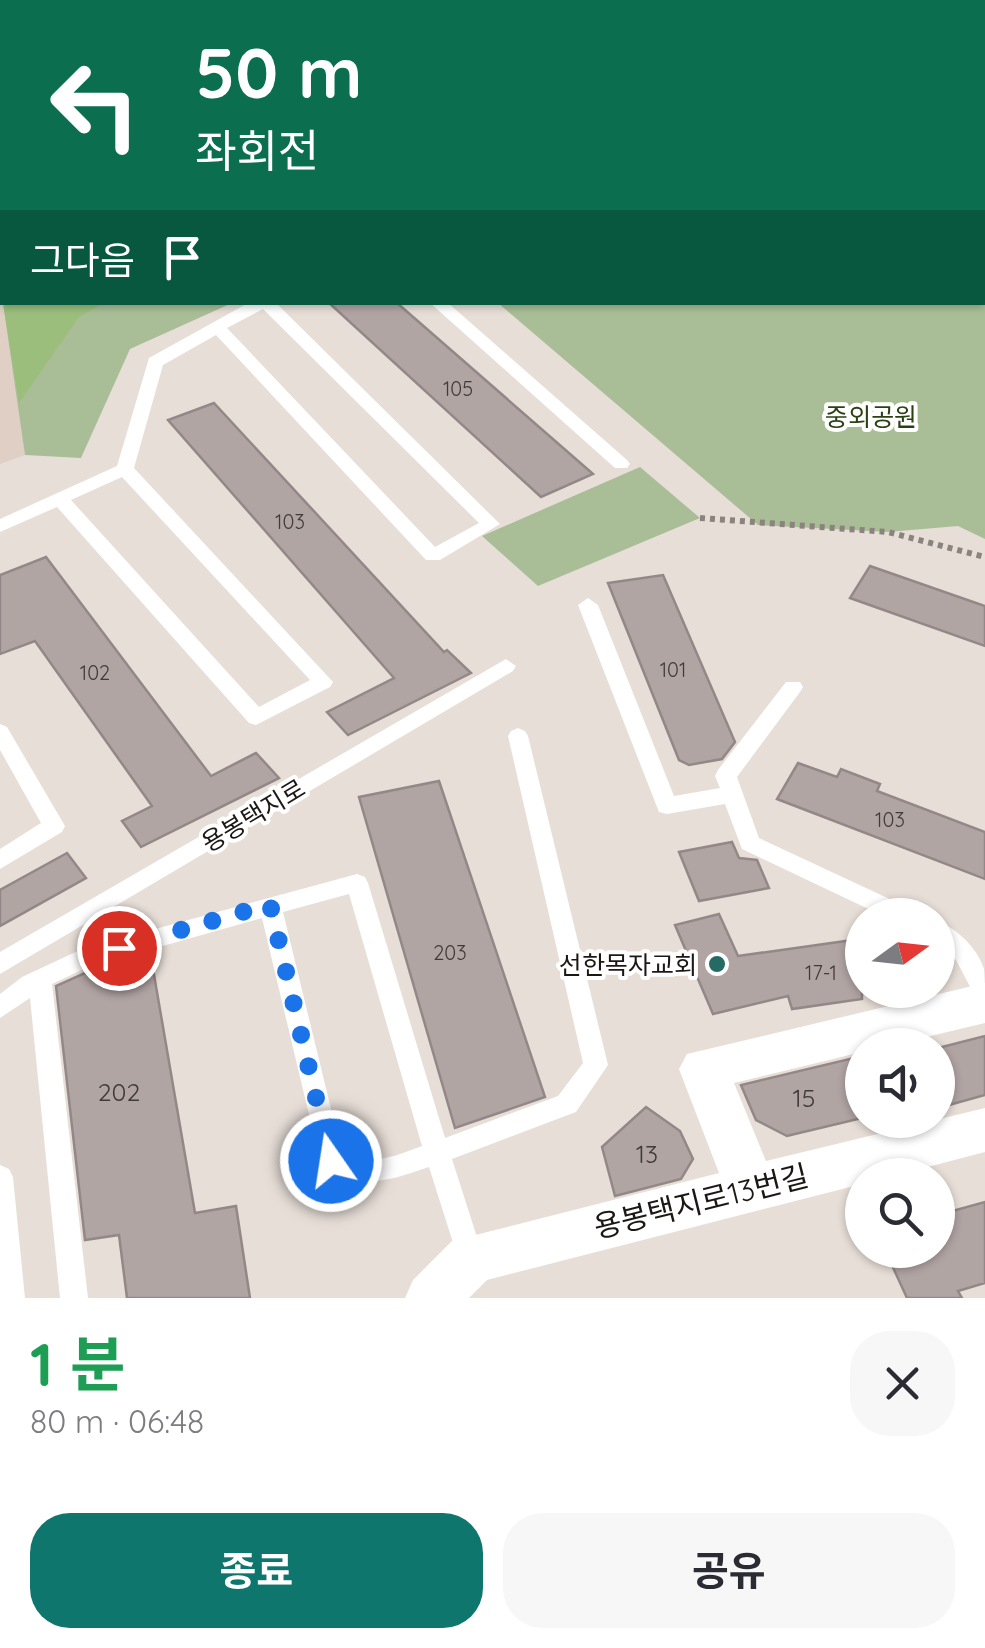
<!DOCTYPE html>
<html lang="ko">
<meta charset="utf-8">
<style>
body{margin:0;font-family:Quicksand,"Noto Sans KR",sans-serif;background:#f7f7f7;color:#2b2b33;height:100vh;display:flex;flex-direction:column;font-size:38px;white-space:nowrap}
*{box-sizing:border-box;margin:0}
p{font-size:32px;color:#7c7c81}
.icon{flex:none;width:55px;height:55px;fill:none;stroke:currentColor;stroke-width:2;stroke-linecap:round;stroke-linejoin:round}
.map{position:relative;height:1298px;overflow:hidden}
.drawer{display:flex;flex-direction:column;background:#fff;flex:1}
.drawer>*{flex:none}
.top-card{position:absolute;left:0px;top:0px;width:985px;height:305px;box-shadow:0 2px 8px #0004;background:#0b6e4f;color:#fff;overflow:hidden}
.needle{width:65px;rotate:75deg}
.fabs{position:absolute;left:845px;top:898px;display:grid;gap:20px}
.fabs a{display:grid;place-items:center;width:110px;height:110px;border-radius:50%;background:#fff;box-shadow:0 2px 8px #0004;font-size:50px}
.pin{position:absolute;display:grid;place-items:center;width:85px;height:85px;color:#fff;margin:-42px;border:5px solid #fff;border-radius:50%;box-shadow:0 2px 10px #0007}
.me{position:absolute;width:110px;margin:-55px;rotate:347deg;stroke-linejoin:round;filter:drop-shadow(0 0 8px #0008)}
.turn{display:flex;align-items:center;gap:35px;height:210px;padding:0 30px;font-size:45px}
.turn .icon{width:130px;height:130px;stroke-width:2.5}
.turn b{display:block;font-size:70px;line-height:85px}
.then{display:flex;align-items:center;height:95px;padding:0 30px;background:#0003;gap:20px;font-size:38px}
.round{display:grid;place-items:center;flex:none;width:105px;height:105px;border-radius:40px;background:#f7f7f7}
.head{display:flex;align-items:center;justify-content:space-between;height:170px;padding:0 30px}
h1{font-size:60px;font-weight:700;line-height:75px;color:#1e9e55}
.cta{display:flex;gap:20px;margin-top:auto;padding:20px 30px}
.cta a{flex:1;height:115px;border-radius:40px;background:#0f766e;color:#fff;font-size:40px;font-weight:700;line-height:115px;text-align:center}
.cta a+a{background:#f7f7f7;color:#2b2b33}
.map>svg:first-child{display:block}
.built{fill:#dfcfc4}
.green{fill:#a9be97}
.forest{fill:#9bbe7d}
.building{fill:#b1a5a4;stroke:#938887;stroke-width:2.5}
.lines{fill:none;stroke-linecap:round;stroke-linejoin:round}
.path-far1{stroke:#8a837e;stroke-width:5;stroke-dasharray:4 4;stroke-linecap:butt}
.path{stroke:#8a837e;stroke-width:6;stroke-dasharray:5 5;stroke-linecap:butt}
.service{fill:#fff;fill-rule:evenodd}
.minor{fill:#fff;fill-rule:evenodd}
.route{stroke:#1a73e8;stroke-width:18;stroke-dasharray:0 32.4}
.poi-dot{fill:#246c63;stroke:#fff;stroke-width:4}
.labels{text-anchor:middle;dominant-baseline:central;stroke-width:8;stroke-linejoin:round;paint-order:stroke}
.number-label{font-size:20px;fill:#403a39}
.park-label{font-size:25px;fill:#2a4112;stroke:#fff}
.street-label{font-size:25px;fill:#1b1715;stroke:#fff}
.poi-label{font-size:25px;fill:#1b1715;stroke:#fff;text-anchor:end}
.near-number-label{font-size:25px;fill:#403a39}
.near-street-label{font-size:30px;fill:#1b1715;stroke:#fff}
</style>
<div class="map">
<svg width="985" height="1298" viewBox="0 0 985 1298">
<rect width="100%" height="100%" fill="#e7ded7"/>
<path class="built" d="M0 300 5 304 25 455 0 464Z"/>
<path class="green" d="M0 0H985V539L958 526 888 532 758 525 498 303 982 302V2H2V302Z
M3 303H232L130 349 81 458 25 455Z
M640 467 700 518 538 586 482 536Z"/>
<path class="forest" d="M0 0H721L2 2V302Z
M3 303H104L79 317 19 403Z"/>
<path class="building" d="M328 302H396L593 474 541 497Z
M214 403 444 652 447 650 471 673 348 735 327 712 394 678 168 420Z
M46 557 211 776 256 753 279 778 141 847 122 821 152 806 35 641 0 654V575Z
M870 566 985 606V646L850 598Z
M663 575 735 742 722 759 689 765 679 760 608 583Z
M798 763 837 777 841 769 880 784 877 791 985 832V879L777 799Z
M439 781 545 1097 455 1128 359 797Z
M732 842 739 858 757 860 769 888 699 901 679 852Z
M67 853 86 878 0 926V890Z
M719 914 738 956 853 940 857 954 862 953V999L792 1009 788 996 713 1014 675 925Z
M152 963 195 1213 236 1206 250 1298H127L119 1235 85 1240 56 986 85 973Z
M985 1036V1095L938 1108V1048Z
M862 1056V1118L787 1136 756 1120 741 1085Z
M646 1107 680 1131 693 1159 681 1179 615 1196 602 1147Z
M985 1202V1283L958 1291 962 1298H907L885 1250H938V1215Z"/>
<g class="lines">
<path class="path-far1" d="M200 0 215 2
M982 19 985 11"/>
<path class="path" d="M700 518 888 532 985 557"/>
<path class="service" d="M931 0H943L944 2H932Z
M982 62H985V70H982Z
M250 302H275L500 524 440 560H426L216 335 163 365 134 468 333 682 330 687 256 725 249 723 57 507 0 532V519L117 466 149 358ZM263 309 479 523 435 547 227 328ZM122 477 310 680 259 707 71 500Z
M429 302H447L627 460 630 464 627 468H615Z
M588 598 598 605 674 796 720 788 715 776 718 770 786 682H800L803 687 800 692 737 777 759 838 911 909 915 915H881L742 849 725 804 667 814 659 812 578 605Z
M506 659 516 666 513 671 0 974V952Z
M0 724 7 727 65 826 62 832 0 869V849L41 823 0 750Z
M518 728 525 731 528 736 608 1065 576 1112 452 1159 484 1259 481 1268 471 1272 461 1268 429 1167C391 1180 359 1191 322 1169L262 918 88 967 52 984 88 1298H60L30 998 0 1018V994L22 977 82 949 357 874 365 877 368 883 445 1138 558 1096 583 1063 508 736 511 731ZM349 894 422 1146C398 1155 367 1168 342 1154L283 912Z
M938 922C957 928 978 949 984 969 985 979 985 993 985 1003L977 1000 956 960 938 944Z
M0 1165 9 1169 13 1177 25 1298H0Z"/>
<path class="minor" d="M985 983V1023L893 1045H862V1052L734 1083 766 1161 985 1108V1152L897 1175H862V1184L487 1280 469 1298H405L413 1280 452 1241 719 1173 679 1069 687 1054Z"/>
</g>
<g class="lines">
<path class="route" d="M119 948 270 904 331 1161"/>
</g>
<circle class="poi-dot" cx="717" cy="964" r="10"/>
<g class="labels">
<g class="number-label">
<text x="458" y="388">105</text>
<text x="290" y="521">103</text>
<text x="673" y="669">101</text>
<text x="95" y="672">102</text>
<text x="890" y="819">103</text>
<text x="450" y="952">203</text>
<text x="821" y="972">17-1</text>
</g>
<g class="park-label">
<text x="871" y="416">중외공원</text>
</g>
<g class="street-label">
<text transform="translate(253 815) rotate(-31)">용봉택지로</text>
</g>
<g class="poi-label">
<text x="697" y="964">선한목자교회</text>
</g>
<g class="near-number-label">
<text x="119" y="1091">202</text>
<text x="804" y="1097">15</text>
<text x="647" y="1153">13</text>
</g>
<g class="near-street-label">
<text transform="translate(701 1201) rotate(-14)">용봉택지로13번길</text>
</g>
</g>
</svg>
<div class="fabs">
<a><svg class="needle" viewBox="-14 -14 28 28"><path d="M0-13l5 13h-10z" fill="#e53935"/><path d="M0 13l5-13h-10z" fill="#7c7c81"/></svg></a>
<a><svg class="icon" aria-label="sound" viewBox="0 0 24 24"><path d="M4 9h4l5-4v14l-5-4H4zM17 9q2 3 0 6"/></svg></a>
<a><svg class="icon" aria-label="search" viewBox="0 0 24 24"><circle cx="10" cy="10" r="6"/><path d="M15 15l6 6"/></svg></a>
</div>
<div class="pin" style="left:119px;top:948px;background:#d93025"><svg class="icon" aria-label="arrive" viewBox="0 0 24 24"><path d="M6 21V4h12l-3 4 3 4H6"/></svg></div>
<svg class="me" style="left:331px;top:1161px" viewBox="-20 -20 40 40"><circle r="17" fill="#1a73e8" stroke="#fff" stroke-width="3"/><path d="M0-11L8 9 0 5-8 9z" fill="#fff"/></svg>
<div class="top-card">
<div class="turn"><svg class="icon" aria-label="left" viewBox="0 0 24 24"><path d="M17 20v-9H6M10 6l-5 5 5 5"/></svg><div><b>50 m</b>좌회전</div></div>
<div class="then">그다음<svg class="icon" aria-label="arrive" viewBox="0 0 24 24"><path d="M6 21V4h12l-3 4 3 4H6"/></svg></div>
</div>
</div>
<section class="drawer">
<div class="head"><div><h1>1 분</h1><p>80 m · 06:48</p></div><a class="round"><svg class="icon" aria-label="close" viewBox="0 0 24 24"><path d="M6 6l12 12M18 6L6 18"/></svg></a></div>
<div class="cta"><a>종료</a><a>공유</a></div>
</section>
